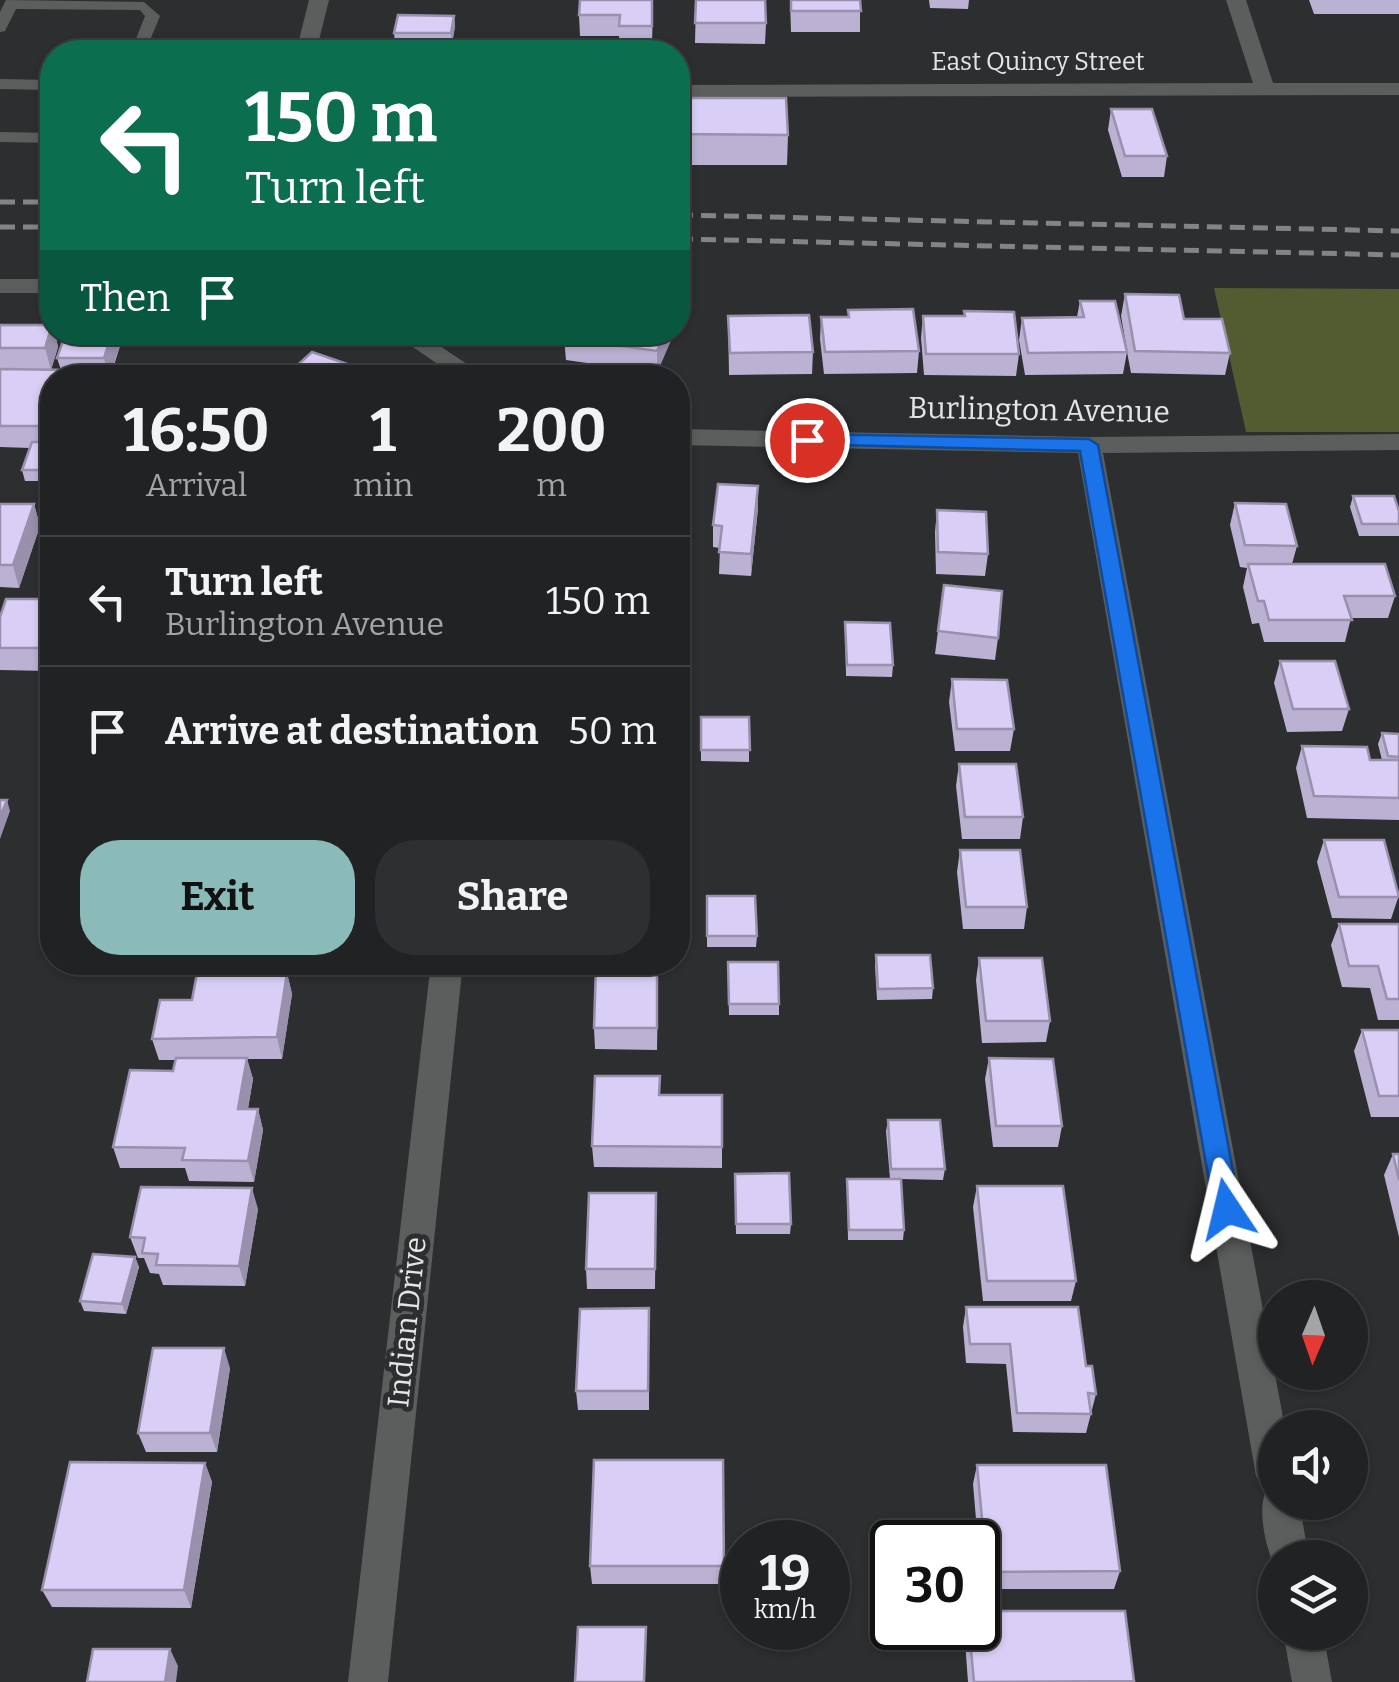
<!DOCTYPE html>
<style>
body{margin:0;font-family:Bitter,serif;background:#2d2f31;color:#f1f3f6;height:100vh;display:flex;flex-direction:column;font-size:38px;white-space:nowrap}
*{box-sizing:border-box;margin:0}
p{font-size:32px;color:#a2a4a6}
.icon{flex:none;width:55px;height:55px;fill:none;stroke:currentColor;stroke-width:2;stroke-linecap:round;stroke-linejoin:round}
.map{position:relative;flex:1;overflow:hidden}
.side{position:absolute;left:40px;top:365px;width:650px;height:610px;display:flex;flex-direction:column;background:#212224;border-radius:40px;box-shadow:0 2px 8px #0004,0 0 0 2px #3e3f41}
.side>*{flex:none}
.banner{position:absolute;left:40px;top:40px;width:650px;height:305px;border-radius:40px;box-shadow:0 2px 8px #0004,0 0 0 2px #3e3f41;background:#0b6e4f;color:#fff;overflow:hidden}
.needle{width:65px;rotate:182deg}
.buttons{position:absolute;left:1258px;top:1280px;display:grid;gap:20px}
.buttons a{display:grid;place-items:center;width:110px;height:110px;border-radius:50%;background:#212224;box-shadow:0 2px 8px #0004,0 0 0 2px #3e3f41;font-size:50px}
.speed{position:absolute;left:720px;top:1520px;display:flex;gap:20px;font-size:50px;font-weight:700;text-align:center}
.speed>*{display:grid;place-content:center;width:130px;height:130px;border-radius:50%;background:#212224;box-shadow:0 2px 8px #0004,0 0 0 2px #3e3f41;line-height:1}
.speed small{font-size:25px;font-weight:400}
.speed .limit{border:5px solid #111;border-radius:15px;background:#fff;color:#111}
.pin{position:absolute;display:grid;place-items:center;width:85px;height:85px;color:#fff;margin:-42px;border:5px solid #fff;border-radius:50%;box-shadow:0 2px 10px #0007}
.me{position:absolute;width:110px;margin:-55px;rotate:350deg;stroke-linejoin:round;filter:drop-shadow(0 0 8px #0008)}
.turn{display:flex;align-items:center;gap:35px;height:210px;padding:0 40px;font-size:45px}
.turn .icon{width:130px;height:130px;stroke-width:2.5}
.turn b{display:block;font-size:70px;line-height:85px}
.then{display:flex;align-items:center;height:95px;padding:0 40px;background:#0003;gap:20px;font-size:38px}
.eta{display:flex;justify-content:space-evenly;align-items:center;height:170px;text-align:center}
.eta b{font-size:60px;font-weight:700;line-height:70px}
.button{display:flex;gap:20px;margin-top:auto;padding:20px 40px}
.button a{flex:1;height:115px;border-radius:40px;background:#8bbbb9;color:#111;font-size:40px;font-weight:700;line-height:115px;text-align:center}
.button a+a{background:#2d2f31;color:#f1f3f6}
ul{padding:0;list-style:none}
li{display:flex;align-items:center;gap:30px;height:130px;padding:0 40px;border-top:2px solid #3e3f41}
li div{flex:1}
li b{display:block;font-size:38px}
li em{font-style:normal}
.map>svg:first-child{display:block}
.green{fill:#535b31}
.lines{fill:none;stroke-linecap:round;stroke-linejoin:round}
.lane{fill:#5c5e5e;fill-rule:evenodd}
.street{fill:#5c5e5e;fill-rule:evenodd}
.rail{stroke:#828486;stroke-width:5;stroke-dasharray:15 8;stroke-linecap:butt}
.wall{fill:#bbb1d3}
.shaded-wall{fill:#9890ac}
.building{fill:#d9cef5;stroke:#9890ac;stroke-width:2.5}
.route{fill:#1a73e8;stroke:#114b97;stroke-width:2.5}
.labels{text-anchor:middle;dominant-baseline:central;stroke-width:10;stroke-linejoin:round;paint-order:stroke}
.far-street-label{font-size:25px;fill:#e3e5e6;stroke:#2c2e30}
.street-label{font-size:30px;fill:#e3e5e6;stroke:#2c2e30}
</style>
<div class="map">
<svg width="1399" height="1682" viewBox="0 0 1399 1682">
<rect width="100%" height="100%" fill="#2c2e30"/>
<path class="green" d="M1214 288 1399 289V432H1246Z"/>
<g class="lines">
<path class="lane" d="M6 0 144 2 160 16 145 52H131L145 16 140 10 16 9 5 31 0 32V12Z
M0 79 52 80V90L0 89Z
M0 132 52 133V143L0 142Z"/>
<path class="street" d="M309 0H329L316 52H296Z
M1226 0H1246L1273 83H1399V95L678 97V85L1253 83Z
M0 279H52V293H0Z
M391 332H419L488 378H458Z
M678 429 1089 437 1399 434V450L1103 453 1285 1428H1275V1502H1299L1309 1558H1275V1568C1266 1548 1257 1511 1266 1490L1256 1476 1078 453 678 445Z
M431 962H463L388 1682H348Z
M1283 1632H1323L1332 1682H1292Z"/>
<path class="rail" d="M0 202H52
M678 215 1399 231
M0 227H52
M678 239 1399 255"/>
</g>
<path class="wall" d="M653 0 652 46H620L619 36H580L579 15Z
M696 0 766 23 765 44 695 43Z
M790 0H860V32H791Z
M929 0H969L968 9 930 8Z
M1309 0H1399V14H1314Z
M454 16 455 26 452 44 395 43 394 33Z
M678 98 788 135 787 165H678Z
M1111 109 1167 156 1164 177H1122L1108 130Z
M1125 294 1184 319 1230 353 1225 375 1131 373 1127 352 1123 374 1025 375 1019 340 1022 318 1077 317 1080 301 1127 350 1121 316Z
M848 310 919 351 917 373 824 374 820 339 821 317H848Z
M964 311 1019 354 1016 376 924 375 921 338 923 316H964Z
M728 316 813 352 812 374 729 375Z
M0 325 55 332 58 347 51 370H61L57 358 121 343 110 378H52V481H25L22 470 30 448 0 447Z
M673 332 657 373 566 360 564 338Z
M291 371 388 378H292Z
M1353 496 1399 511V536H1359L1350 507Z
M1235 503 1297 546 1292 564 1395 596 1388 618H1351L1345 642H1264L1259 623 1252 624 1243 587 1247 568 1240 567 1230 525Z
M0 504H34L40 526 19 588 0 587Z
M758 508 751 576 719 574 720 548 713 547V525Z
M937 510 988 554 985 576 936 574 935 532Z
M52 599 49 671 0 670V617Z
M845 622 893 665 892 677 846 676Z
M938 631 998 638 995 660 935 654Z
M1280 661 1349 709 1342 731 1287 732 1274 683Z
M952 679 1014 729 1010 751H955L949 702Z
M701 717H749V762L701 761Z
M1382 733 1399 734V820L1307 818 1296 768 1302 746 1370 760H1382L1378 744Z
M678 761H685V831H678Z
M959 764 1023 817 1020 839H962L956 786Z
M1324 840 1399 895 1391 919 1332 918 1317 862Z
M960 850 1027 907 1024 929H963L957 872Z
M707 896 757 936 756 947H707Z
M1339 924H1399V1020H1378L1370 988 1342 987 1331 945Z
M876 955 933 988 932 999 877 1000 875 966Z
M979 958 1050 1021 1046 1042 982 1043 976 980Z
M728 962 779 1004V1015H729Z
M287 973 292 994 282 1059H247L253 1079 248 1109H258L263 1130 254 1182 189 1181 185 1168H120L113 1147 173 1071 176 1060H159L152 1039 192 1000Z
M658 986 657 1050 595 1049 594 1028Z
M1362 1030H1399V1117H1371L1354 1051Z
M989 1058 1062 1126 1058 1147H993L985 1079Z
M660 1095H722V1168L594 1167 592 1146Z
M888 1120 945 1169 943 1180 901 1179 904 1230 903 1240H848L847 1179H890L886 1131Z
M1393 1154H1399V1237L1384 1175Z
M735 1174 791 1224 790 1234H736Z
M977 1186 1076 1281 1071 1301H983L973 1207Z
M656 1193 655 1289H587L586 1269Z
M258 1209 245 1286 163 1285 159 1274 150 1273 144 1258H138L130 1237Z
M135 1257 139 1267 126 1314 84 1311 80 1301Z
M966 1307 1086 1366 1096 1394 1086 1433 1013 1432 1006 1364 966 1363 963 1327Z
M649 1308V1410H578L576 1391Z
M230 1368 217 1452H146L138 1433Z
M205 1463 212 1482 191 1608 52 1607 42 1590Z
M977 1465 1120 1571 1114 1589H982L973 1484Z
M590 1566H724V1584H592Z
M964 1628H978L1134 1682H968Z"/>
<path class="shaded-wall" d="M454 16 455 26 452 44 451 33Z
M52 325V332H55L58 347 51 370 45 348Z
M112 332H119L121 343 109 378 104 358Z
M665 332H673V336L657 373V351Z
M758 486V508L751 576V554Z
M34 504 40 526 19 588 13 565Z
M52 616V660L49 671 42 648Z
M7 800 10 811 0 839V817Z
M287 973 292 994 282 1059 277 1037Z
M247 1058 253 1079 244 1130 238 1109Z
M258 1109 263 1130 254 1182 248 1161Z
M252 1188 258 1209 245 1286 239 1266Z
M135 1257 139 1267 126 1314 122 1304Z
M224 1348 230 1368 217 1452 210 1433Z
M205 1463 212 1482 191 1608 184 1590Z
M170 1649 178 1666 176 1682H165Z"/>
<path class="building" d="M580 0H652V26H619L620 15H579Z
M696 0H765L766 23H695Z
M791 0H860L861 11H791Z
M398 15 454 16 451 33H394Z
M678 98H786L788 135 678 134Z
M1111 109H1152L1167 156H1125Z
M1125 294 1179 295 1184 319H1222L1230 353 1135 351Z
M1080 301H1115L1127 352 1028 353 1022 318 1084 317Z
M913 309 919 351 825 352 821 317H849L848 310Z
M964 311 1014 312 1019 354H926L923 316H965Z
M809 315 813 352 730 353 728 316Z
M0 325H52L45 348H0Z
M66 332H112L104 358H57Z
M567 332H665L657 351 564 338Z
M312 352 388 378H310L291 371Z
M0 369 72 370 69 378H52V426H0Z
M32 442H52V470H22Z
M718 484 758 486 751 554 719 552 722 526 713 525Z
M1353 496H1394L1399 511V524H1362Z
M1235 503 1286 504 1297 546 1245 545Z
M0 504H34L13 565H0Z
M937 510 986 512 988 554 938 552Z
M1248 564H1385L1395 596H1344L1352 620H1269L1264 601H1258Z
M944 585 1002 591 998 638 938 631Z
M6 599H52V616L42 648H0V617Z
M845 622 890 623 893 665H847Z
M1280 661H1335L1349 709H1293Z
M678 673H680L679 718H678Z
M952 679 1007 680 1014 729H957Z
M701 717H749L750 750H701Z
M1382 733 1399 734V757L1388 756Z
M1302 746 1367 747 1370 760H1399V798L1314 796Z
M678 761H685V809H678Z
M959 764H1016L1023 817H965Z
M0 800H7L0 817Z
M1324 840H1384L1399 897H1339Z
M960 850H1020L1027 907H966Z
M707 896H755L757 936H707Z
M1339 924H1399V999H1387L1378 966H1349Z
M876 955H930L933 988 878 989Z
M979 958H1042L1050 1021H986Z
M728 962H778L779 1004H729Z
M596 964H657V1028H594Z
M197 973H287L277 1037 152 1039 160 1000H192Z
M1362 1030H1399V1096H1379Z
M176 1058H247L238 1109H258L248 1161 182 1160 185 1148 113 1147 130 1070 173 1071Z
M989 1058 1053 1059 1062 1126H996Z
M595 1076H660L659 1095H722V1147L592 1146Z
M888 1120H940L945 1169H891Z
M1393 1154H1399V1180Z
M789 1173 791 1224H736L735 1174Z
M847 1179H901L904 1230H849Z
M977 1186H1063L1076 1281H987Z
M141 1187 252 1188 239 1266 156 1265 158 1254 142 1253 145 1238 130 1237Z
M589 1193H656L655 1269H586Z
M93 1254 135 1257 122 1304 80 1301Z
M966 1307H1078L1086 1366H1092L1096 1394 1088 1393 1091 1414 1017 1413 1010 1344H970Z
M649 1308 648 1391H576L580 1309Z
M153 1348H224L210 1433H138Z
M594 1460H723L724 1566H590Z
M70 1462 205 1463 184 1590H42Z
M977 1465H1106L1120 1571 987 1572Z
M978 1611H1125L1134 1681 974 1682 969 1628H978Z
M578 1627H646L644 1682H575Z
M93 1649H170L165 1682H87Z"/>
<path class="route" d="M807 434 1089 439 1098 445 1240 1209 1236 1217H1217L1214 1209 1080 451 801 444V436Z"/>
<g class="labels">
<g class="far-street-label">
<text x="1038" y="62">East Quincy Street</text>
</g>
<g class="street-label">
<text transform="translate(1039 410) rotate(1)">Burlington Avenue</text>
<text transform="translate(407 1322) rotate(-84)">Indian Drive</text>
</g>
</g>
</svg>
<div class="buttons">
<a><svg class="needle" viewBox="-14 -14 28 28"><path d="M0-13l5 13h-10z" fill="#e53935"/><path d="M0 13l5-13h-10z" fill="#a2a4a6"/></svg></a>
<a><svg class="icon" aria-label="sound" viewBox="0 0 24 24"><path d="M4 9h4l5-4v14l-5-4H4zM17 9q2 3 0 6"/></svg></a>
<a><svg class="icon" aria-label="layers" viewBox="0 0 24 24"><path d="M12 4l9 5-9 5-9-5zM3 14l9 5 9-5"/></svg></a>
</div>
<div class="speed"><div>19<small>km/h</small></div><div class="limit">30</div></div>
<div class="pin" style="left:807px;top:440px;background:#d93025"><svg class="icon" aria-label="arrive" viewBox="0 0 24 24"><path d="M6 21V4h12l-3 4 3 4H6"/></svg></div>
<svg class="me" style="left:1227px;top:1209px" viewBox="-20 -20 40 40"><path d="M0-17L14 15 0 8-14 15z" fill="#1a73e8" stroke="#fff" stroke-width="4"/></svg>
<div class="banner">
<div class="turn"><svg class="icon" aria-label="left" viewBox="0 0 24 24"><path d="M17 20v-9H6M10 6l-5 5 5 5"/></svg><div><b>150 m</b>Turn left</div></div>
<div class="then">Then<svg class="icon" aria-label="arrive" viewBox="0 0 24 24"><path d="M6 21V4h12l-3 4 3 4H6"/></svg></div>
</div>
<section class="side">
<div class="eta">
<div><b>16:50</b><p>Arrival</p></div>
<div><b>1</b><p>min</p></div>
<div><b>200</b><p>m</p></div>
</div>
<ul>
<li><svg class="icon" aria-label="left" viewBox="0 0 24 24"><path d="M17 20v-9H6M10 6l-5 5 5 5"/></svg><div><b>Turn left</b><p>Burlington Avenue</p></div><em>150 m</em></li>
<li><svg class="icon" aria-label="arrive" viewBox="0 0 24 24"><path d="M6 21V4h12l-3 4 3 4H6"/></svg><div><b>Arrive at destination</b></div><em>50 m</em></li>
</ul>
<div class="button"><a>Exit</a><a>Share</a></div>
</section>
</div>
